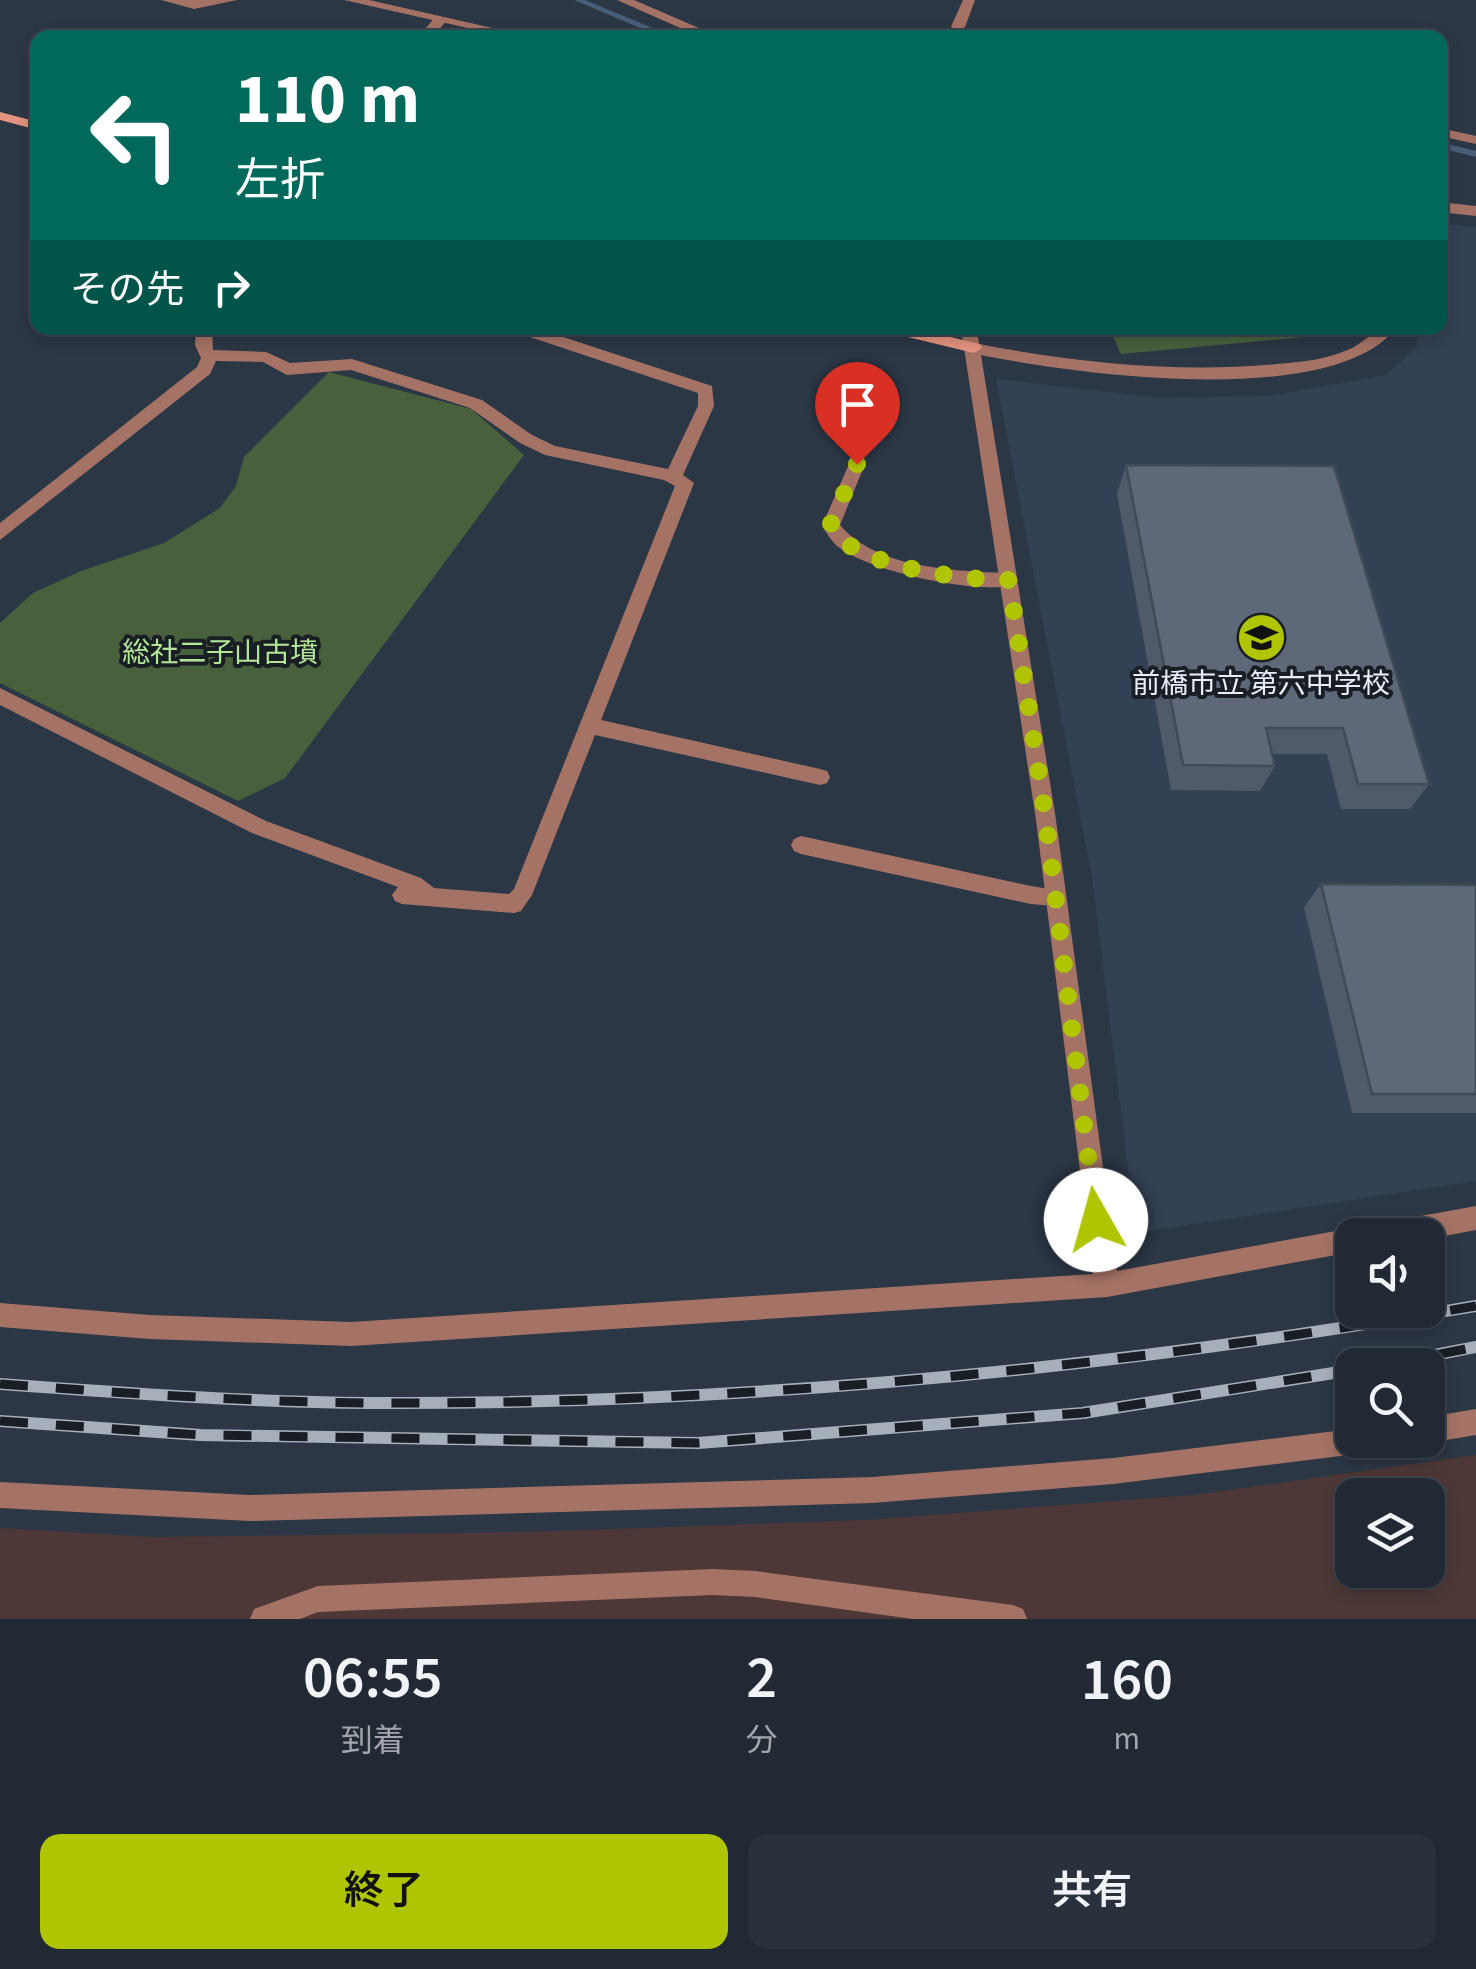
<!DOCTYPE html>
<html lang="ja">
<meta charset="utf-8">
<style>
body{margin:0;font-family:"Source Sans 3","Noto Sans JP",sans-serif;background:#29313c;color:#f1f3f6;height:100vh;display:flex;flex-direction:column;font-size:38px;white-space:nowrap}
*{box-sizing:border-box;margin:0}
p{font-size:32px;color:#a2a6ac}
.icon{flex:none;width:55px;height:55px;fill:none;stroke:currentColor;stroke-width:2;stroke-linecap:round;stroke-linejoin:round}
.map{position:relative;height:1619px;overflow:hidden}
.drawer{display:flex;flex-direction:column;background:#212934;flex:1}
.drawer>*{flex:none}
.top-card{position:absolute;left:30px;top:30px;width:1418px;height:305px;border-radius:20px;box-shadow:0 5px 15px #0003,0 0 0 2px #3e454f;background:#00695c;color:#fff;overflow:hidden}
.controls{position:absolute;left:1335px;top:1218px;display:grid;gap:20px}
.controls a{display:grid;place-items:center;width:110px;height:110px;border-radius:20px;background:#212934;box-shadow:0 5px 15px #0003,0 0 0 2px #3e454f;font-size:50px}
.pin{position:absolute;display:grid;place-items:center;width:85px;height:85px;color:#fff;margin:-102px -42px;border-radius:50% 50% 50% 0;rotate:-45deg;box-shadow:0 0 10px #0007}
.pin .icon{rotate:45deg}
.me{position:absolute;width:110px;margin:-55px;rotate:353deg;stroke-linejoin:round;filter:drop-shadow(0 0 8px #0008)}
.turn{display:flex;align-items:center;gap:35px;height:210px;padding:0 40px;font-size:45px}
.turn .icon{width:130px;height:130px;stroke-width:2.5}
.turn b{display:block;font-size:70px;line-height:85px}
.then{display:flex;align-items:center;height:95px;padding:0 40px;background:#0003;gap:20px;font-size:38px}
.eta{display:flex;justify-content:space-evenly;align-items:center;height:170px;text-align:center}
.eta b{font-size:60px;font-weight:600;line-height:70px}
.action{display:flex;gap:20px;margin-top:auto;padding:20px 40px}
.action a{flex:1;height:115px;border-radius:20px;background:#b0c502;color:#111;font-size:40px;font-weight:600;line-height:115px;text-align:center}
.action a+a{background:#29313c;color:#f1f3f6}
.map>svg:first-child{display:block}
.built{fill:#334154}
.industrial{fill:#4d3837;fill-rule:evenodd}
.green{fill:#49603d}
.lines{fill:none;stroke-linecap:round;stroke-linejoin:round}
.stream{fill:#485e78;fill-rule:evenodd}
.lane{fill:#a57366;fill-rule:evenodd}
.street{fill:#a57366;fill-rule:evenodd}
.secondary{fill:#e3937f;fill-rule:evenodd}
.rail-casing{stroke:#a7afba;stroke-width:12}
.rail{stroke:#191e25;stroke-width:9;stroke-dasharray:28;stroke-linecap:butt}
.wall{fill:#505a68}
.building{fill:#5d6979;stroke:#414a55;stroke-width:2.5}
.route{stroke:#b0c502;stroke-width:18;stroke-dasharray:0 32.4}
.labels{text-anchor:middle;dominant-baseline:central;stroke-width:8;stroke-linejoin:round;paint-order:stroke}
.park-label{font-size:28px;fill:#b2e696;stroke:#191e25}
.poi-label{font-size:28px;fill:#e8eef8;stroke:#191e25}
</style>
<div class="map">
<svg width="1476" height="1619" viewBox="0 0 1476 1619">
<rect width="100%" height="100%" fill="#2c3745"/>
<path class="built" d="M1440 223 1476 227V1181L1136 1233 1092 877 996 379 1161 398 1268 396 1385 375 1417 347 1418 328H1440Z"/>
<path class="industrial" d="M1476 1455V1619H0V1528L154 1537 528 1532 867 1520 1194 1495ZM1352 1495H1428V1570H1352Z"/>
<path class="green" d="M1109 328H1372L1370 331 1121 354Z
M329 372 471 409 524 455 285 778 238 801 0 683V623L33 593 81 571 164 543 220 508 236 486 244 457Z"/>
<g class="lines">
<path class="stream" d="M574 0H585L677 38H664Z
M1440 142 1476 151V157L1440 148Z"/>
<path class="lane" d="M161 0H237L194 9Z
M344 0H369L497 29 490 33Z
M963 0H975L965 27 958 31 951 27Z
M196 328H212L213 350 266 352 290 363 352 359 482 400 532 435 555 446 668 469 698 406V393L515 332 513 328H536L712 386 714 406 683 475 694 483 601 720 820 769 827 771 830 777 827 783 820 785 595 735 532 895 521 911 514 913 402 904 395 901 392 895 398 887 252 833 0 705V688L266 821 421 878 434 888 509 894 514 889 675 486 664 480 545 455 520 443 470 408 351 370 287 375 263 362 216 361 210 374 0 540V523L197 367 201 358 195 345Z
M857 458 865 464 840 525C877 569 956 571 1009 573L1018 580 1015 585C978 595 865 571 836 545 831 540 826 532 822 526L849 464Z
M801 836 1031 886 1062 891 1065 897 1062 903 1055 906 1031 904 801 854 794 851 791 845 794 839Z
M713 1569 755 1571 1013 1605 1023 1609 1027 1619H913L755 1597 713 1595 318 1612 300 1619H250L254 1609 318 1586Z"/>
<path class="street" d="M617 0H634L722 38H703Z
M435 17 447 20 432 38H418Z
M1440 128 1476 136V144L1440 136Z
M1440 202 1476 206V216L1440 212Z
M961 328H977L979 344C1087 365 1197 375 1306 361 1321 359 1336 355 1350 349 1368 340 1375 327 1396 328 1332 410 1074 374 981 355L1056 820 1117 1271 1352 1228 1362 1235H1352V1252L1107 1297 351 1346 150 1339 0 1327V1303L150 1315 351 1322 1093 1274 1036 820Z
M1476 1206V1230L1428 1239V1235H1370L1374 1227 1382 1223Z
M1476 1409V1435L1428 1443 1421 1440H1428V1417Z
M1352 1429V1440H1378L1374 1449 1365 1453 1113 1484 872 1503 250 1521 0 1508V1482L250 1495 872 1477 1113 1458Z"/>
<path class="secondary" d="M0 112 38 122V130L0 120Z
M885 328H912L980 344 982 348 974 353 887 332Z"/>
<defs>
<path id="rail" d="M1383 1365 1476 1347
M0 1384C123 1393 247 1402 370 1403 742 1405 1110 1369 1476 1306
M0 1421 201 1435 698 1443 1083 1413 1352 1370"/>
</defs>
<use href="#rail" class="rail-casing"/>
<use href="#rail" class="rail"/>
</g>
<path class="wall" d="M1126 465 1429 784 1410 809H1341L1327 754H1272L1275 766 1260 791 1171 790 1117 494Z
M1321 884 1476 885V1113H1352L1304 907Z"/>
<path class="building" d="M1126 465 1334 466 1429 784H1358L1343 728H1266L1275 766 1183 765Z
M1321 884 1476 885V1094H1372Z"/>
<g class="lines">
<path class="route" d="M857 464 830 526C853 568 966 580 1009 580L1046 820 1096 1220"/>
</g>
<defs>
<symbol id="school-disc" viewBox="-11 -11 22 22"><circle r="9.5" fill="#b0c502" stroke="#191e25"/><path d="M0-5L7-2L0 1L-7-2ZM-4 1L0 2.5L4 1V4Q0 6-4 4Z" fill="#111"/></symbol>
</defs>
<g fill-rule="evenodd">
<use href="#school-disc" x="1234" y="610" width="55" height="55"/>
</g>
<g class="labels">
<g class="park-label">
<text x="220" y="653">総社二子山古墳</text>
</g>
<g class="poi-label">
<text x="1261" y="684">前橋市立 第六中学校</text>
</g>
</g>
</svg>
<div class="controls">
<a><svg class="icon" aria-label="sound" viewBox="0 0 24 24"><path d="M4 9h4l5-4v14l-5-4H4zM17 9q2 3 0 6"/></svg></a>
<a><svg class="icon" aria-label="search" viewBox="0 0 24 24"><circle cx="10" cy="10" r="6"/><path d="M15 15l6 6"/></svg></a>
<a><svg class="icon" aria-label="layers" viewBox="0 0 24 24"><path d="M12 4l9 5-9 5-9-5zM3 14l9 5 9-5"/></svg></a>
</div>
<div class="pin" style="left:857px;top:464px;background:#d93025"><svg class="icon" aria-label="arrive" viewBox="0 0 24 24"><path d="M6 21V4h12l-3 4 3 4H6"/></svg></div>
<svg class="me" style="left:1096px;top:1220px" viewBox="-20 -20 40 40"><circle r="19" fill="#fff"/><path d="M0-13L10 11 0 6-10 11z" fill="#b0c502"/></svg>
<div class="top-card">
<div class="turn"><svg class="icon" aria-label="left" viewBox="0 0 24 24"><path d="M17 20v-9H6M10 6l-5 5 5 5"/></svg><div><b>110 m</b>左折</div></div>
<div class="then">その先<svg class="icon" aria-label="right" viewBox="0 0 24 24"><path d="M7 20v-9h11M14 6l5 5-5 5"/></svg></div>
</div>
</div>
<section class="drawer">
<div class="eta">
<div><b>06:55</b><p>到着</p></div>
<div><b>2</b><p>分</p></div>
<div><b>160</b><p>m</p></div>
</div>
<div class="action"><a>終了</a><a>共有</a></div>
</section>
